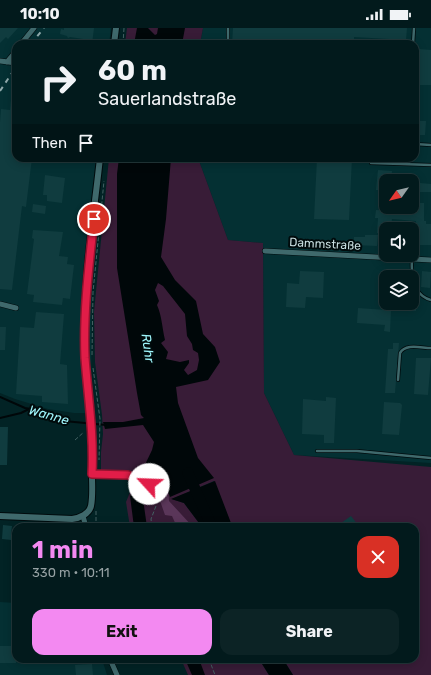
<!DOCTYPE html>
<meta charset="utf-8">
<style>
body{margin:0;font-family:Rubik,sans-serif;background:#0c2325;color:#f1f3f6;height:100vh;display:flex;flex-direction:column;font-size:15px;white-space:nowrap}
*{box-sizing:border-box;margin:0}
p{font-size:13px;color:#96a1a3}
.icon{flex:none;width:22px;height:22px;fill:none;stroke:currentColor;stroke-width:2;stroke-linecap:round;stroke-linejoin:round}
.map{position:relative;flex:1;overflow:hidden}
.details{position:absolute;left:12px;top:495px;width:407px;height:140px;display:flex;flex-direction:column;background:#021a1c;border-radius:12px;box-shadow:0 2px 10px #0003,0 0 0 1px #23383b}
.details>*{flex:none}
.banner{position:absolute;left:12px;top:12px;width:407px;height:122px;border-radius:12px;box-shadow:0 2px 10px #0003,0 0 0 1px #23383b;background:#021a1c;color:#f1f3f6;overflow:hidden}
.needle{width:26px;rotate:236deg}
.buttons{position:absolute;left:379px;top:146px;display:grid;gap:8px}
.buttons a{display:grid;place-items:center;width:40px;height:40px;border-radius:8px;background:#021a1c;box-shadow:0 2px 10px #0003,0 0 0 1px #23383b;font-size:20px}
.pin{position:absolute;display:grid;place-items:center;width:34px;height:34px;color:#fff;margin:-17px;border:2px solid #fff;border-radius:50%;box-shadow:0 1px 4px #0007}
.me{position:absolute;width:44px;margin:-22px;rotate:295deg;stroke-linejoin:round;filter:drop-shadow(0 0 3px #0008)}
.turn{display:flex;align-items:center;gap:14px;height:84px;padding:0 20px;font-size:18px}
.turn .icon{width:52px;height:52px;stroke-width:2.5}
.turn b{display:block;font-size:28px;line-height:34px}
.then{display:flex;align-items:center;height:38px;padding:0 20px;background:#0003;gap:8px;font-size:15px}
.round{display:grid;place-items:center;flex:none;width:42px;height:42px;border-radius:12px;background:#0c2325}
.head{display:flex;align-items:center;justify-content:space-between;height:68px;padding:0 20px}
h1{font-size:24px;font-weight:700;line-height:30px;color:#f389f1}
.primary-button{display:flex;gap:8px;margin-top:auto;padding:8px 20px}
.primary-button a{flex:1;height:46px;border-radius:12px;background:#f389f1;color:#111;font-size:16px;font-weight:700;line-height:46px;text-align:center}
.primary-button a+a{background:#0c2325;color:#f1f3f6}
.status{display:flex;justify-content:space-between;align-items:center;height:28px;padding:0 20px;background:#021a1c;direction:ltr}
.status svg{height:11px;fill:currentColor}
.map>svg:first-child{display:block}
.built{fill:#043033;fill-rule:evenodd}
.green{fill:#381c37}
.forest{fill:#5a3659}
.water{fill:#000709;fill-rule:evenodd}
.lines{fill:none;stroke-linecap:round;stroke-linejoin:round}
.stream{stroke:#000709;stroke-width:2}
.river{stroke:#000709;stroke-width:11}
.building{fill:#103c3f}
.service-casing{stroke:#000b0d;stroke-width:4}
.minor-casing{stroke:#000b0d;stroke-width:6}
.tertiary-casing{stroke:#000b0d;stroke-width:8}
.path{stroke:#436163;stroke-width:1;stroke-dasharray:4 2;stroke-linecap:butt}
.service{stroke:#3f696c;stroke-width:2.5}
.minor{stroke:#3f696c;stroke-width:5}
.tertiary{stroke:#3f696c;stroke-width:6}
.rail{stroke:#91aaac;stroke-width:2;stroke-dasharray:5 5;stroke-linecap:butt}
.route-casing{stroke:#92132f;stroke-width:10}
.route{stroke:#e11d48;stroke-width:7}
.labels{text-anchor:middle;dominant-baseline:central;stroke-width:4;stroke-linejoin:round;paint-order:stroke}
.street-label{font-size:12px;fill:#c8dee0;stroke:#000b0c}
.water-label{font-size:13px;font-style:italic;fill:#9ef5fb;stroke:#000b0c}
</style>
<div class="status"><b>10:10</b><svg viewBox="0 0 49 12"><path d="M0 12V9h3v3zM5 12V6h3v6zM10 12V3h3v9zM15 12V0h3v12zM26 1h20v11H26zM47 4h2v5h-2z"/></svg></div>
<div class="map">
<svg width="431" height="647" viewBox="0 0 431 647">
<rect width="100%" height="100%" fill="#022325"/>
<path class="built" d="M0 0H111L109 16H16V130H98L92 212 91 385H74L48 381 15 371 0 365Z
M203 0H431V435L294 427 264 365 263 215 228 212 198 130H415V16H200ZM386 153H412V179H386ZM386 201H412V227H386ZM386 249H412V275H386Z
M0 574 16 575V631H102L107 647H0Z"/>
<path class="green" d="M127 0H203L200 16H125Z
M109 130H198L228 212 263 215 264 365 294 427 431 439V647H293L283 631H415V499H232L214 453 172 471 184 475 202 499H130L126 474 135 452 116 448H101V424L103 406 102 387 95 334 94 284Z
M181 631H259L269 647H188Z"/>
<path class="forest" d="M158 438 160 440 165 455 168 461 169 473 193 499H177L172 488 165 487 152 450 155 439Z"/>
<path class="water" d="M137 0H148L155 7 157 6 158 0H185L182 16H134Z
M119 130H171L166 191 161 229 175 252 196 273 203 306 215 319 220 334 208 352 176 359 178 375 198 430 214 450 170 469 160 440 155 439 143 471 147 499H134L130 468 152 422 154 414 143 397 105 401 103 394H123L144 390 141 387 137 365 117 240V146ZM158 255 163 258 185 286 187 308 192 316 193 322 198 325 199 332 197 342 188 347 184 342 189 335V332L180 334 166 331 168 324 161 315 165 312C162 300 162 288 157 277L159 273 155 262Z
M215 453 231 495 232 499H202L184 475 171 471Z
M185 631H199L205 647H192Z
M259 631H283L293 647H269Z"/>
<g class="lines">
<path class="stream" d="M0 369 25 380 48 384 64 393 106 397
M0 390 21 385 29 381"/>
<path class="river" d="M188 445 212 499"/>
</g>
<path class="building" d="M0 0H18L8 11 6 9 0 15Z
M64 0H94L92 16H82L83 11 70 9 68 10 67 8 60 6 61 1 64 2Z
M233 0H407L406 12 354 9V16H232Z
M419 21 431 22V57H418Z
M11 72H16V130H32L26 179 22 178 12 262 0 261V94L1 81 10 82Z
M415 93H426L425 107H415Z
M317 130H352L349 192 314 191Z
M378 142 392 143 391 153H386V162H376Z
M45 147 65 150 62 175 47 173V167H43Z
M420 155 431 156V164H419Z
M414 175H424V193H426V196H431V217H415L416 193 392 191 391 201H386V206L377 205 378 190H375L376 182 402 183V186H414Z
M33 176 46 178 45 186 32 184Z
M33 202 63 204 59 228 68 229 67 236 74 237 70 271 63 270 62 277 33 274 34 267 27 266 34 211 32 210Z
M365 207H378L377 218 354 217V209H365Z
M300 243 324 244 323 270 306 269 305 280 286 279 287 255 299 256Z
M422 243 431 244 430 260 421 259Z
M380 253H386V266H379Z
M405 275H416V283L391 282 390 304 384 303 385 297 357 295 358 280 386 282V276H405Z
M36 284 64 286 60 336 67 337 68 376 42 374V368L16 366 20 299 34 300Z
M0 299H6L5 322H0Z
M393 315H399L395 365H385L388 321H393Z
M416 330H431L428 367 414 366Z
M326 369 336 370 334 415H324V407L302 406 303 371 326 373Z
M384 374 400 375 402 377 399 407 382 406Z
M0 399H8L7 437H0Z
M351 488 358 497 355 499H345L341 495Z
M3 497 12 498 11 506 13 508 11 512 2 511Z
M0 618H16V635H0Z
M92 636 93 647H76L75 637Z"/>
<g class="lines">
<defs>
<path id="service" d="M228 16V0
M413 16 414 0
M415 116 431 117
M371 135 431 137
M412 231C411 246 413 267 431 272
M398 352 400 325C406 315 421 320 431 320
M317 423H357L431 430
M93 446C112 445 137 444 152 459L157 473"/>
<path id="minor" d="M21 16 34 0
M0 33 16 35
M7 34 16 23
M265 223 431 232
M0 276 16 280
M83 488 86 499
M110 631 117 647"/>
<path id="tertiary" d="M114 16 116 0
M0 488 72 491C80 490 89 486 91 478 93 468 92 457 92 447 93 399 85 351 85 302 84 246 94 186 100 130"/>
</defs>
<use href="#service" class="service-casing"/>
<use href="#minor" class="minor-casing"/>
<use href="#tertiary" class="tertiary-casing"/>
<path class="path" d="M123 16 124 0
M92 327 93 264 104 153
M93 340 100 391 99 432
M75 412 84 404
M96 499V483
M152 499 151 491 156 478
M209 631 215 647"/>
<use href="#service" class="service"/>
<use href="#minor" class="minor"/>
<use href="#tertiary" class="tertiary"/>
<path class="rail" d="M31 16 44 0
M0 63 16 39"/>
</g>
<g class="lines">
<defs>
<path id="route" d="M94 191C89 237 83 284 85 330 88 369 94 407 92 446L128 447 149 456"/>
</defs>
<use href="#route" class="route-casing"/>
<use href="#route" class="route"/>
</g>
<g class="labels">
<g class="street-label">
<text transform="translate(325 216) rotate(3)">Dammstraße</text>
</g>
<g class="water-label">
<text transform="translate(148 320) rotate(82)">Ruhr</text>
<text transform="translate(49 387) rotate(16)">Wanne</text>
</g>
</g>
</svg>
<div class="buttons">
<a><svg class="needle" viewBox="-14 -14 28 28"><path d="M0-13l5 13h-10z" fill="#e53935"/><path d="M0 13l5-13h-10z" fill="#96a1a3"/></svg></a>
<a><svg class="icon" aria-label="sound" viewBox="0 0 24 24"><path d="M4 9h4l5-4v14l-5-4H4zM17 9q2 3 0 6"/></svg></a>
<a><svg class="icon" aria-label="layers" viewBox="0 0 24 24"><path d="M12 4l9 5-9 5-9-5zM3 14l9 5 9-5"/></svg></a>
</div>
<div class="pin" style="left:94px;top:191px;background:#d93025"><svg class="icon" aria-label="arrive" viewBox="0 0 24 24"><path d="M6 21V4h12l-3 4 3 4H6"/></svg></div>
<svg class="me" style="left:149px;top:456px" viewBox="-20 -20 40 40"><circle r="19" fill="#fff"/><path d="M0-13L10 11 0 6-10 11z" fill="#e11d48"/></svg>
<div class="banner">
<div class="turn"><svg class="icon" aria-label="right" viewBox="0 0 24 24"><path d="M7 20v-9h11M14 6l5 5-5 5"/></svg><div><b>60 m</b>Sauerlandstraße</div></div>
<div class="then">Then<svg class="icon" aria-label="arrive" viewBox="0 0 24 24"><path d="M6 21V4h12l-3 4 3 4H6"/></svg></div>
</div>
<section class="details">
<div class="head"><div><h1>1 min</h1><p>330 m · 10:11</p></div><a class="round" style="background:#d93025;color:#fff"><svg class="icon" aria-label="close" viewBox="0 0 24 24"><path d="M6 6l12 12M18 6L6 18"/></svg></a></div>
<div class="primary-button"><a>Exit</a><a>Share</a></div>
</section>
</div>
